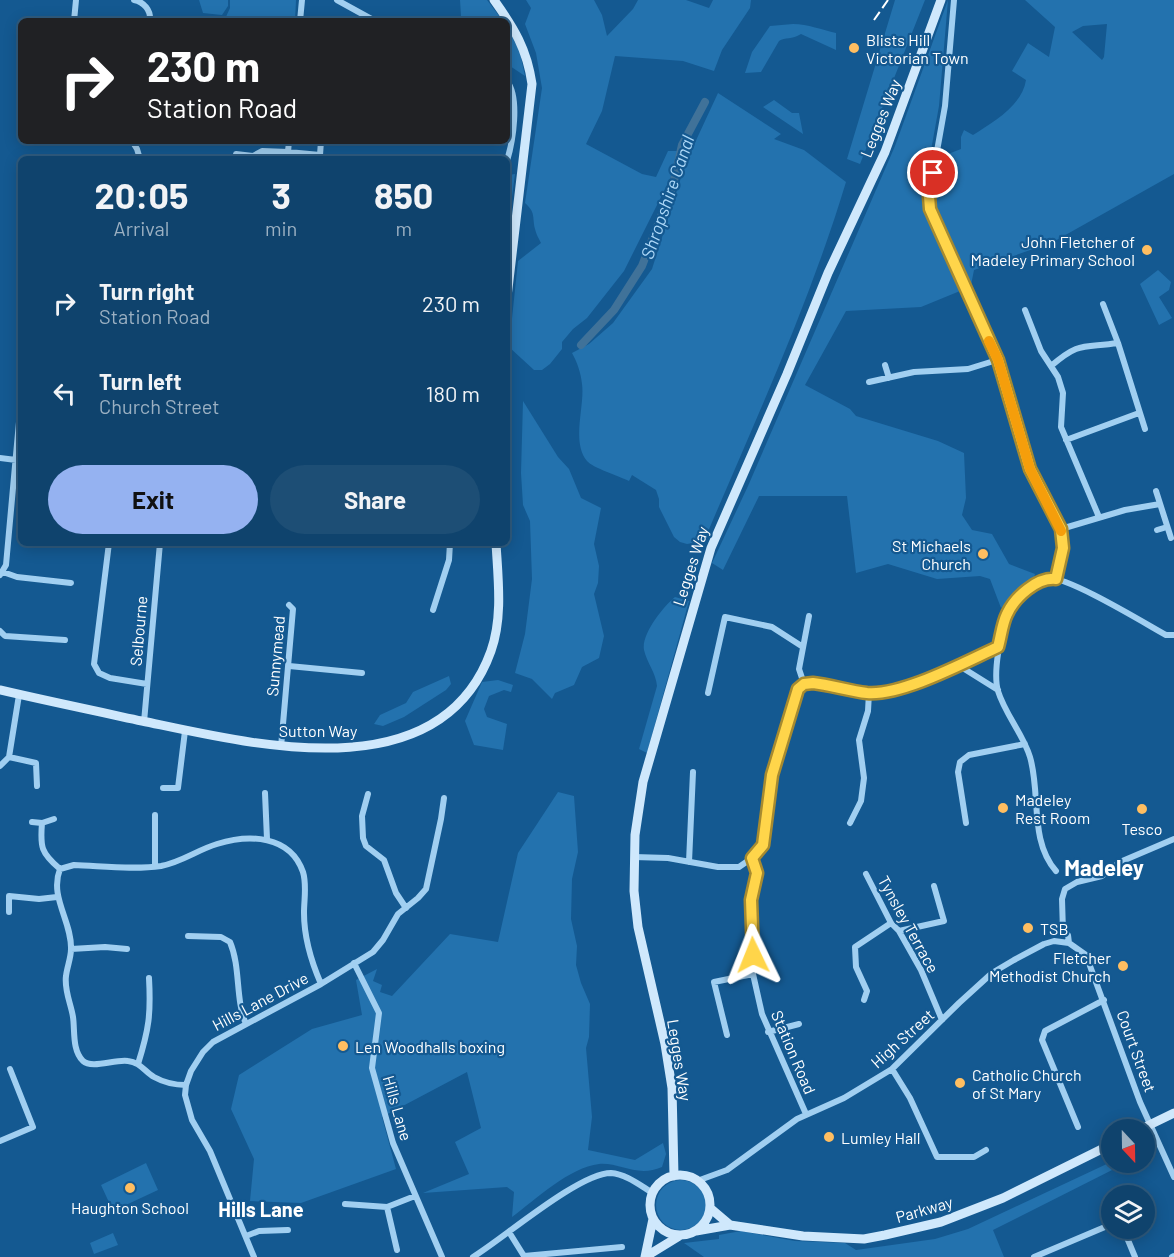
<!DOCTYPE html>
<style>
body{margin:0;font-family:Barlow,sans-serif;background:#1d4e75;color:#f1f3f6;height:100vh;display:flex;flex-direction:column;font-size:22px;white-space:nowrap}
*{box-sizing:border-box;margin:0}
p{font-size:20px;color:#9bb0c2}
.icon{flex:none;width:33px;height:33px;fill:none;stroke:currentColor;stroke-width:2;stroke-linecap:round;stroke-linejoin:round}
.map{position:relative;flex:1;overflow:hidden}
.sheet{position:absolute;left:18px;top:156px;width:492px;height:390px;display:flex;flex-direction:column;background:#0f436d;border-radius:9px;box-shadow:0 3px 15px #0003,0 0 0 2px #2f5c80}
.sheet>*{flex:none}
.hud{position:absolute;left:18px;top:18px;width:492px;height:126px;border-radius:9px;box-shadow:0 3px 15px #0003,0 0 0 2px #2f5c80;background:#202124;color:#fff;overflow:hidden}
.needle{width:39px;rotate:158deg}
.tools{position:absolute;left:1101px;top:1119px;display:grid;gap:12px}
.tools a{display:grid;place-items:center;width:54px;height:54px;border-radius:50%;background:#0f436d;box-shadow:0 3px 15px #0003,0 0 0 2px #2f5c80;font-size:30px}
.pin{position:absolute;display:grid;place-items:center;width:51px;height:51px;color:#fff;margin:-26px;border:3px solid #fff;border-radius:50%;box-shadow:0 2px 6px #0007}
.me{position:absolute;width:66px;margin:-33px;rotate:358deg;stroke-linejoin:round;filter:drop-shadow(0 0 4px #0008)}
.turn{display:flex;align-items:center;gap:21px;height:126px;padding:0 30px;font-size:27px}
.turn .icon{width:78px;height:78px;stroke-width:2.5}
.turn b{display:block;font-size:42px;line-height:51px}
.eta{display:flex;justify-content:space-evenly;align-items:center;height:102px;text-align:center}
.eta b{font-size:36px;font-weight:700;line-height:42px}
.action{display:flex;gap:12px;margin-top:auto;padding:12px 30px}
.action a{flex:1;height:69px;border-radius:36px;background:#95b2f1;color:#111;font-size:24px;font-weight:700;line-height:69px;text-align:center}
.action a+a{background:#1d4e75;color:#f1f3f6}
ul{padding:0;list-style:none}
li{display:flex;align-items:center;gap:18px;height:90px;padding:0 30px}
li div{flex:1}
li b{display:block;font-size:22px}
li em{font-style:normal}
.map>svg:first-child{display:block}
.green{fill:#2372ae;fill-rule:evenodd}
.lines{fill:none;stroke-linecap:round;stroke-linejoin:round}
.canal{stroke:#407299;stroke-width:8}
.street{stroke:#a1cff1;stroke-width:6}
.secondary{stroke:#cfe8fc;stroke-width:9}
.rail{stroke:#fff;stroke-width:2;stroke-dasharray:10 4.5;stroke-linecap:butt}
.route-casing{stroke:#a68a30;stroke-width:15}
.route{stroke:#ffd54a;stroke-width:10}
.slow{stroke:#f59e0b;stroke-width:10}
.poi-dot{fill:#ffbe61;stroke:#145991;stroke-width:2}
.labels{text-anchor:middle;dominant-baseline:central;stroke-width:4.5;stroke-linejoin:round;paint-order:stroke}
.poi-label{font-size:16px;fill:#fff;stroke:#145991;text-anchor:start}
.street-label{font-size:16px;fill:#fff;stroke:#145991}
.water-label{font-size:18px;font-style:italic;fill:#add8f8;stroke:#145991}
.quarter-label{font-size:20px;font-weight:bold;fill:#fff;stroke:#145991}
.district-label{font-size:22px;font-weight:bold;fill:#fff;stroke:#145991}
</style>
<div class="map">
<svg width="1174" height="1257" viewBox="0 0 1174 1257">
<rect width="100%" height="100%" fill="#145991"/>
<path class="green" d="M199 0H228V6L222 15 203 13Z
M230 0H296L295 21H251L241 18 225 19 230 8Z
M460 0H487L503 21H470L461 16Z
M526 0H594L602 15 607 36 633 9 638 0H686L709 8 713 0H751L750 8 722 50 714 71 683 61 615 56 602 111 586 144 642 174 656 177 668 151H684L624 271 587 318 573 329 562 342V349L550 364 542 370H534L509 347 518 261 541 243C539 239 536 234 535 229 532 216 536 213 525 203L542 88 536 53 525 24 531 8Z
M895 0H925L860 164 847 159Z
M948 0 939 106 922 200 960 291 921 307 846 311 805 385 850 409 856 416 938 441 964 453 966 498 962 515 972 530 992 534 1009 564 1035 574 1033 581 1001 608 990 579 980 576 937 579 888 564 856 573 847 496H759L723 570 712 563 748 486 895 146Z
M1025 0H1174V174L1053 242 974 270 971 285 935 204 933 195 939 151 948 154 961 149V137L964 130 973 135C993 122 1022 106 1026 80L1012 71 1028 43 1049 57 1055 27ZM1107 24 1104 57 1102 60 1072 32 1083 26Z
M793 24C808 24 822 30 836 33V50L801 34C792 40 785 37 779 41L761 72 745 73 752 52 770 26Z
M507 26 519 48 525 76 507 64Z
M718 93 781 134 774 139 804 150 846 182C809 305 754 423 704 541L687 544 680 542 674 537 659 507V499L656 490 632 475 629 481C619 476 593 468 587 461 571 442 585 406 582 384 581 373 577 362 572 353L589 344 613 323 652 269 686 162Z
M774 100 792 113H799L803 134 763 107Z
M515 174 508 228H507V178L509 175Z
M1158 270 1171 282 1169 290 1159 297 1172 318 1159 325 1140 284Z
M523 401 558 457 569 469 581 498 601 508 594 544 599 566 598 583 594 594 604 636 599 658 582 667 574 685 555 693 552 699 532 679 515 673 525 634 532 579 530 521 523 505 521 473Z
M675 597 689 601 647 753 639 749 657 686C656 673 647 663 644 650 641 634 664 606 675 597Z
M449 676 451 684 446 690 404 717 383 726 374 724 380 715 406 703 413 692Z
M498 680 513 685 511 692 504 690 489 696 484 709 487 717 507 724 503 750 474 745 465 721 482 682Z
M558 792 574 796 578 852 572 879 571 919 577 946 576 965 581 983 590 1004 589 1037 586 1048 592 1117 588 1150 635 1160 663 1143 666 1154 662 1167C637 1178 619 1162 599 1164 570 1167 535 1200 512 1217L514 1192 507 1187 423 1193 469 1174 455 1142 481 1128 467 1072 382 1117 396 1169 301 1203 250 1201 254 1159 231 1109 239 1075 312 1029 362 1015 356 980 377 969 373 981 382 985 380 992 392 996 450 934 498 942 518 853Z
M1111 1162 1126 1163 993 1230 1004 1257H704L684 1243 719 1239V1235L741 1231 795 1241 845 1243 856 1250 935 1239 968 1229Z
M146 1163 158 1190 113 1211 101 1185Z
M656 1205a25 25 0 1 1 50 0a25 25 0 1 1-50 0Z
M113 1233 118 1245 94 1254 90 1243Z"/>
<g class="lines">
<path class="canal" d="M581 345 614 310 642 266 673 185 682 145 705 102"/>
<path class="street" d="M134 0C144 2 151 10 150 21
M337 0 375 21
M954 0 945 106 929 196 930 209 997 360 1030 469 1061 529 1063 548 1056 579
M74 21 76 0
M300 21 302 0
M507 81C520 98 513 141 507 161
M132 141 137 149 140 159
M288 152 320 155 321 141
M236 154 253 156 262 151 288 152 289 141
M1103 304 1118 343
M1025 310 1041 351 1058 377 1063 393 1061 427 1099 517
M885 365 889 378
M1051 366C1080 341 1083 348 1118 343L1145 429
M869 382 914 372 968 369 997 360
M1066 440 1139 413
M0 458 16 460
M1156 491 1171 538
M1061 529 1125 510 1160 504
M1157 530 1167 527
M109 543 94 664 99 673 110 678 147 684
M3 572 17 577 71 583
M0 575 6 565 21 400
M433 610 449 560 450 543
M0 631 5 636 65 640
M958 665 998 690
M289 666 362 673
M804 684 799 669 809 616
M708 693 725 617 772 627 803 647
M144 722 160 543
M281 747 293 609 289 605
M9 757 36 763 37 786
M0 766 9 757 19 695
M163 788H178L185 731
M265 793 267 839
M368 794 362 816 363 838 366 846 384 860 396 893 406 908
M32 822 42 823 54 819
M42 823C40 847 41 853 60 869
M850 823 861 801 864 778 859 740 868 711 869 693
M966 823 958 772 960 762 969 755 1025 744
M634 857 668 858 718 867H739L752 858 763 845 772 775 798 689 804 684C826 682 846 691 868 693 903 696 965 662 998 647
M752 858 757 873 751 900 753 974 762 1014 806 1114
M689 862 693 772
M155 866V815
M1056 871C1029 840 1041 794 1030 757 1023 734 1005 714 998 691 993 674 1000 640 1004 623 1008 607 1030 582 1047 578 1066 575 1146 624 1166 635H1174
M866 874 891 923 899 931 921 970 942 1020
M9 912V896L39 899 57 897
M899 931 944 921 934 886
M188 936 221 937 230 942C241 968 235 999 246 1024
M1069 943 1068 935 1063 932 1062 899 1065 889 1077 882 1102 876 1120 862 1174 839
M71 949 105 947 127 949
M354 963 379 1013 372 1068 393 1143 442 1257
M864 1000 867 991 856 967 855 947 891 923
M768 1032 799 1024
M727 1035 714 982 753 974
M138 1064C149 1029 151 1014 149 978
M892 1069 910 1098 937 1157H974L986 1150
M186 1085C176 1085 163 1082 154 1077 145 1072 140 1062 128 1061 115 1059 92 1069 83 1061 72 1050 75 1031 73 1017 71 1004 64 990 66 976 67 967 71 958 71 949 72 921 49 897 60 869L74 865C102 866 133 870 161 866 182 862 197 850 217 844 249 834 290 835 303 872 307 885 304 899 304 913 304 938 311 961 321 984
M1078 1127 1042 1040 1045 1031 1104 1000
M0 1141 33 1127 10 1069
M697 1181 727 1170 797 1119 844 1098 892 1069 959 1003 992 973 1014 960 1044 944 1054 941 1069 943 1086 955 1140 1102 1174 1177
M345 1204 387 1207 415 1196
M387 1207 397 1250
M1123 1228 1135 1257
M509 1232 524 1256 622 1247
M246 1236 259 1231 288 1230
M254 1257 210 1151 192 1120 185 1095 186 1085 191 1071 203 1052 213 1042 321 984 373 952 383 940 398 914 418 898 426 889 441 819 444 798
M473 1257C504 1238 579 1173 611 1173 626 1174 641 1186 653 1193
M1034 1257 1112 1224
M1172 1257 1174 1256"/>
<path class="secondary" d="M494 0C514 28 527 49 532 84L507 297
M0 690C47 701 95 711 142 721 252 744 440 793 491 651 503 617 498 579 496 543
M1139 1130 1174 1113
M650 1205a30 30 0 1 1 60 0a30 30 0 1 1-60 0Z
M674 1176 672 1088 665 1044 638 927 634 891 635 835 643 782 711 548 787 374 828 273 885 152 941 0
M710 1208 730 1225
M696 1231 730 1225 803 1236 864 1239 885 1235 941 1222 1003 1198 1112 1144
M645 1257 681 1235
M645 1257 653 1219"/>
<path class="rail" d="M874 20 888 0"/>
</g>
<g class="lines">
<defs>
<path id="route" d="M753 955 751 900 757 873 752 858 763 845 772 775 798 689 804 684 813 683C831 685 849 691 867 693 902 696 965 662 998 647 1001 637 1002 624 1007 614 1015 597 1037 577 1056 579L1063 548 1061 529 1030 469 998 360 930 209 929 196 933 173"/>
</defs>
<use href="#route" class="route-casing"/>
<use href="#route" class="route"/>
<path class="slow" d="M989 341 998 360 1030 469 1061 531"/>
</g>
<g class="poi-dot">
<circle cx="854" cy="48" r="6"/>
<circle cx="1147" cy="250" r="6"/>
<circle cx="983" cy="554" r="6"/>
<circle cx="1003" cy="808" r="6"/>
<circle cx="1142" cy="809" r="6"/>
<circle cx="1028" cy="928" r="6"/>
<circle cx="1123" cy="966" r="6"/>
<circle cx="343" cy="1046" r="6"/>
<circle cx="960" cy="1083" r="6"/>
<circle cx="829" cy="1137" r="6"/>
<circle cx="130" cy="1188" r="6"/>
</g>
<g class="labels">
<g class="poi-label">
<text x="866" y="39">Blists Hill<tspan x="866" dy="18">Victorian Town</tspan></text>
<text x="1135" y="241" text-anchor="end">John Fletcher of<tspan x="1135" dy="18">Madeley Primary School</tspan></text>
<text x="971" y="545" text-anchor="end">St Michaels<tspan x="971" dy="18">Church</tspan></text>
<text x="1015" y="799">Madeley<tspan x="1015" dy="18">Rest Room</tspan></text>
<text x="1142" y="828" text-anchor="middle">Tesco</text>
<text x="1040" y="928">TSB</text>
<text x="1111" y="957" text-anchor="end">Fletcher<tspan x="1111" dy="18">Methodist Church</tspan></text>
<text x="355" y="1046">Len Woodhalls boxing</text>
<text x="972" y="1074">Catholic Church<tspan x="972" dy="18">of St Mary</tspan></text>
<text x="841" y="1137">Lumley Hall</text>
<text x="130" y="1207" text-anchor="middle">Haughton School</text>
</g>
<g class="street-label">
<text transform="translate(880 118) rotate(-68)">Legges Way</text>
<text transform="translate(690 566) rotate(-72)">Legges Way</text>
<text transform="translate(138 631) rotate(-85)">Selbourne</text>
<text transform="translate(275 656) rotate(-85)">Sunnymead</text>
<text x="318" y="730">Sutton Way</text>
<text transform="translate(909 924) rotate(61)">Tynsley Terrace</text>
<text transform="translate(260 1001) rotate(-28)">Hills Lane Drive</text>
<text transform="translate(902 1038) rotate(-42)">High Street</text>
<text transform="translate(1137 1051) rotate(70)">Court Street</text>
<text transform="translate(794 1052) rotate(67)">Station Road</text>
<text transform="translate(680 1060) rotate(81)">Legges Way</text>
<text transform="translate(398 1108) rotate(74)">Hills Lane</text>
<text transform="translate(924 1209) rotate(-16)">Parkway</text>
</g>
<g class="water-label">
<text transform="translate(667 197) rotate(-71)">Shropshire Canal</text>
</g>
<g class="quarter-label">
<text x="261" y="1209">Hills Lane</text>
</g>
<g class="district-label">
<text x="1104" y="867">Madeley</text>
</g>
</g>
</svg>
<div class="tools">
<a><svg class="needle" viewBox="-14 -14 28 28"><path d="M0-13l5 13h-10z" fill="#e53935"/><path d="M0 13l5-13h-10z" fill="#9bb0c2"/></svg></a>
<a><svg class="icon" aria-label="layers" viewBox="0 0 24 24"><path d="M12 4l9 5-9 5-9-5zM3 14l9 5 9-5"/></svg></a>
</div>
<div class="pin" style="left:933px;top:173px;background:#d93025"><svg class="icon" aria-label="arrive" viewBox="0 0 24 24"><path d="M6 21V4h12l-3 4 3 4H6"/></svg></div>
<svg class="me" style="left:753px;top:955px" viewBox="-20 -20 40 40"><path d="M0-17L14 15 0 8-14 15z" fill="#ffd54a" stroke="#fff" stroke-width="4"/></svg>
<div class="hud">
<div class="turn"><svg class="icon" aria-label="right" viewBox="0 0 24 24"><path d="M7 20v-9h11M14 6l5 5-5 5"/></svg><div><b>230 m</b>Station Road</div></div>
</div>
<section class="sheet">
<div class="eta">
<div><b>20:05</b><p>Arrival</p></div>
<div><b>3</b><p>min</p></div>
<div><b>850</b><p>m</p></div>
</div>
<ul>
<li><svg class="icon" aria-label="right" viewBox="0 0 24 24"><path d="M7 20v-9h11M14 6l5 5-5 5"/></svg><div><b>Turn right</b><p>Station Road</p></div><em>230 m</em></li>
<li><svg class="icon" aria-label="left" viewBox="0 0 24 24"><path d="M17 20v-9H6M10 6l-5 5 5 5"/></svg><div><b>Turn left</b><p>Church Street</p></div><em>180 m</em></li>
</ul>
<div class="action"><a>Exit</a><a>Share</a></div>
</section>
</div>
